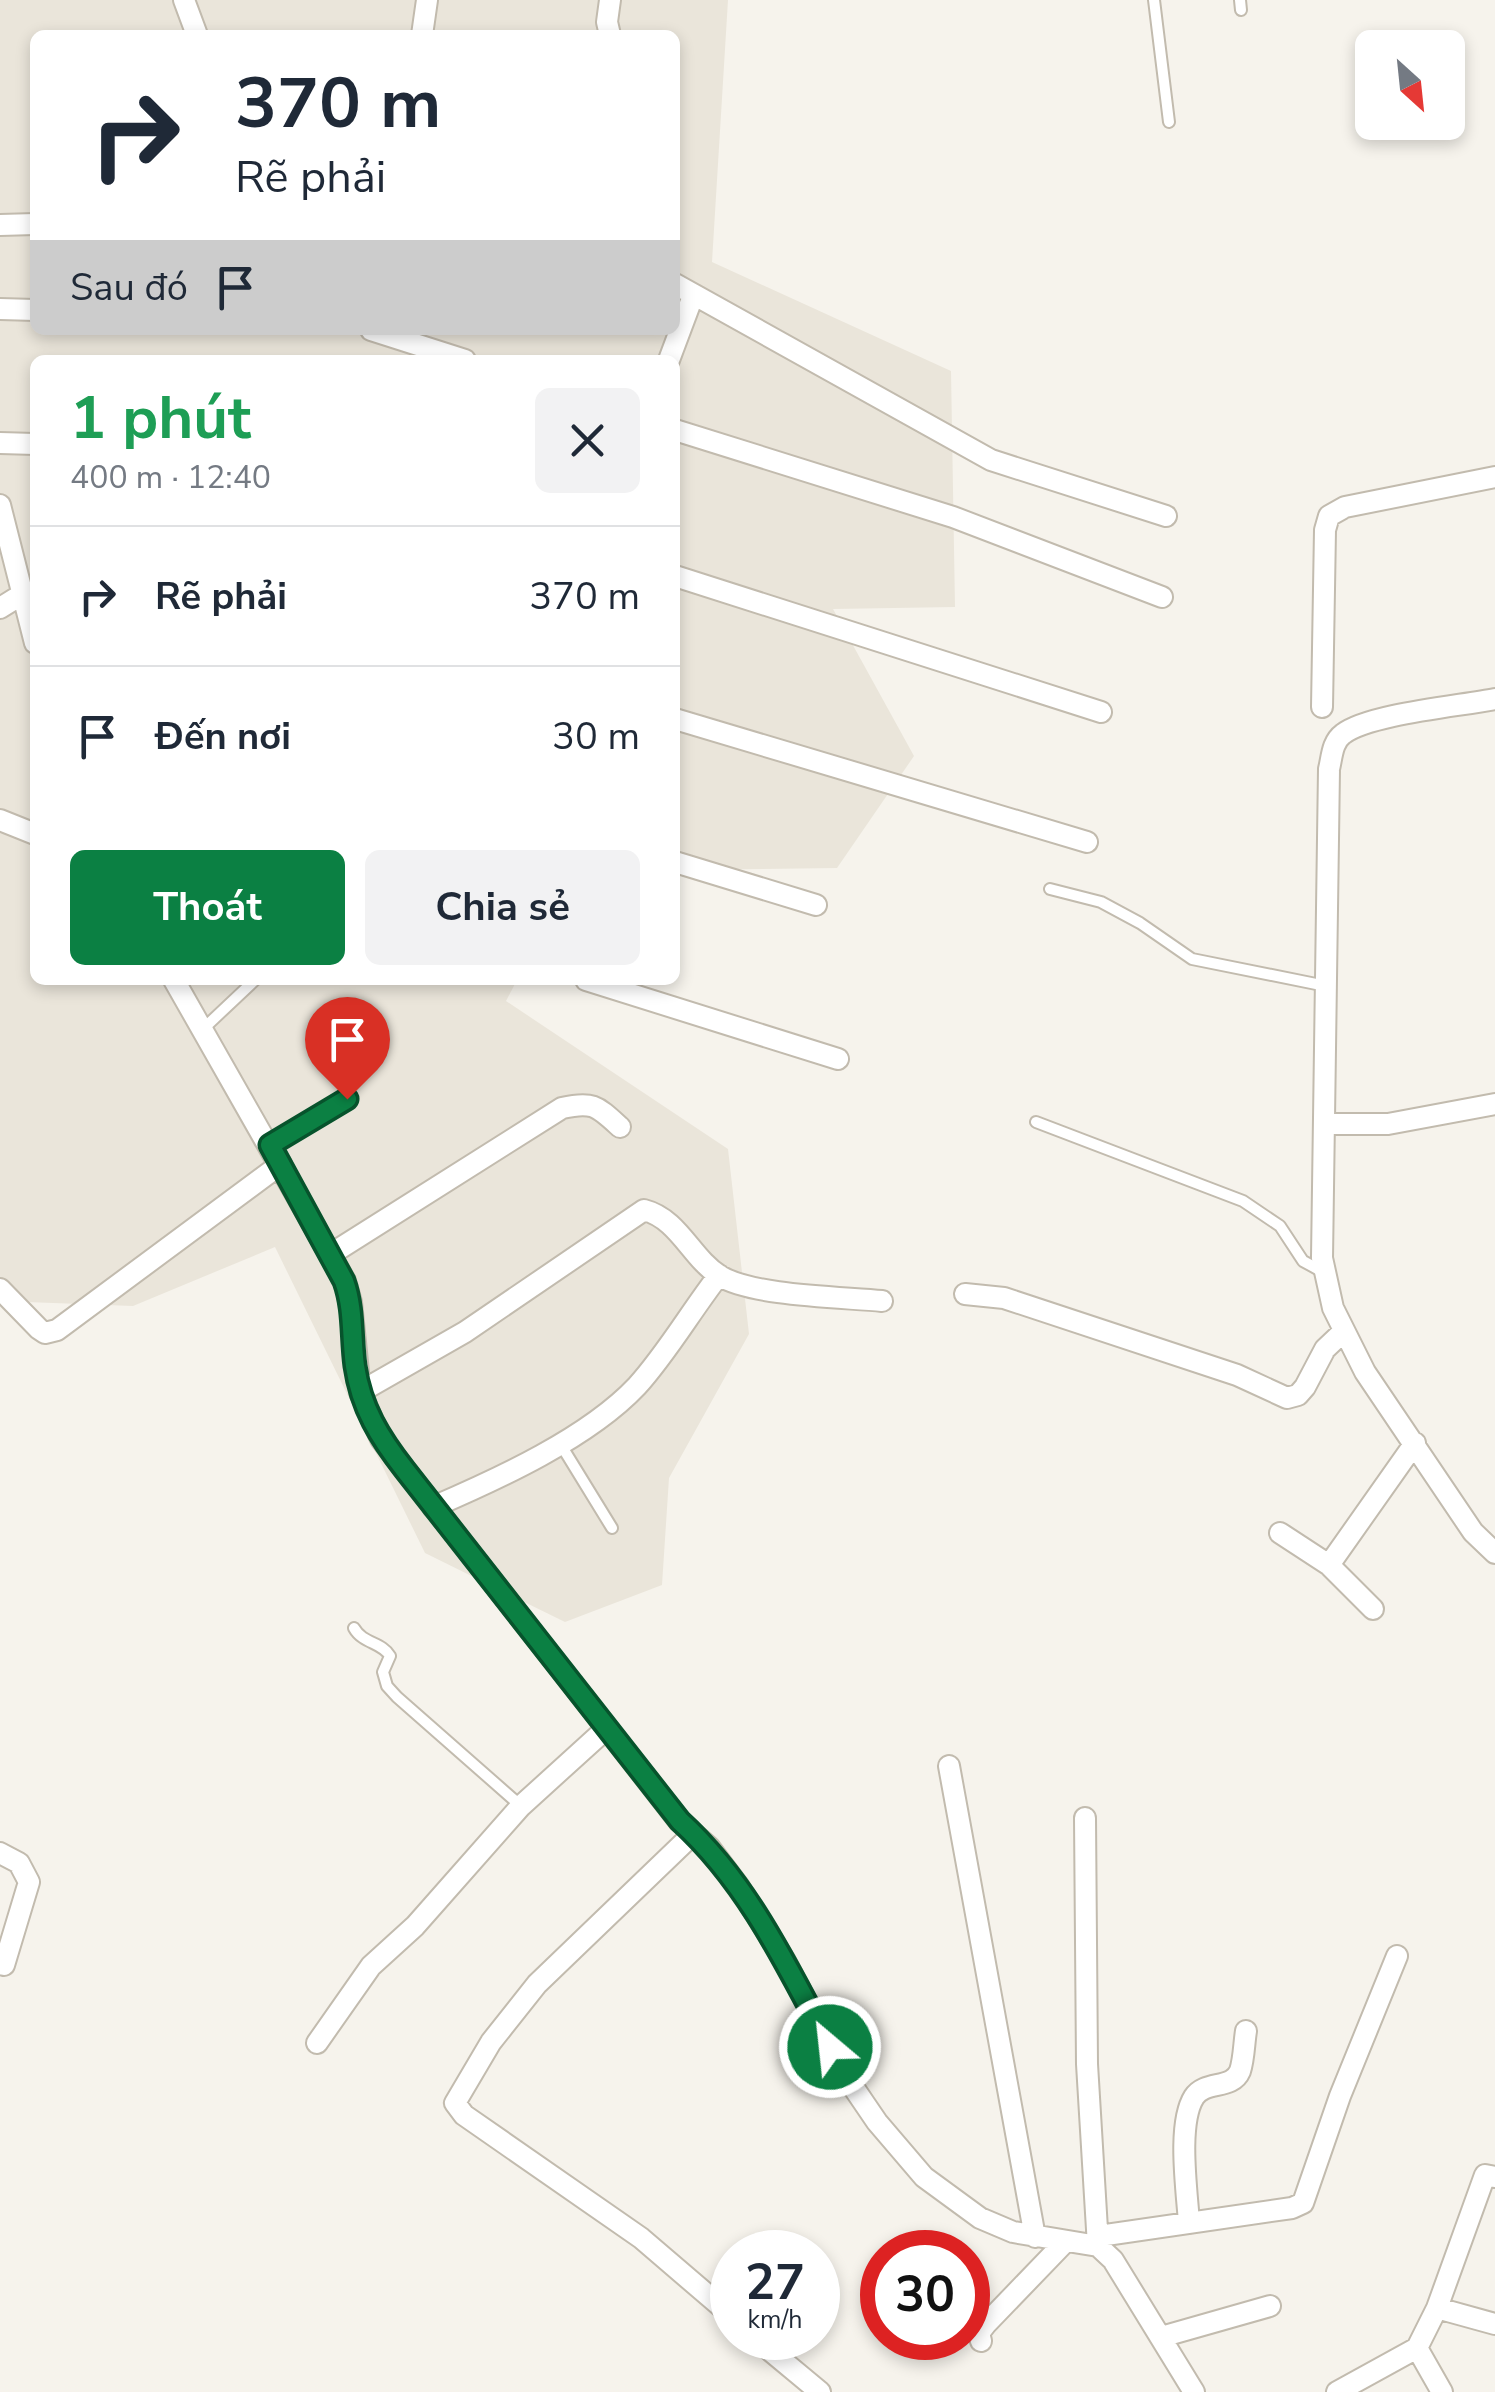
<!DOCTYPE html>
<html lang="vi">
<meta charset="utf-8">
<style>
body{margin:0;font-family:"Nunito Sans",sans-serif;background:#f2f2f3;color:#1f2937;height:100vh;display:flex;flex-direction:column;font-size:38px;white-space:nowrap}
*{box-sizing:border-box;margin:0}
p{font-size:32px;color:#747a83}
.icon{flex:none;width:55px;height:55px;fill:none;stroke:currentColor;stroke-width:2;stroke-linecap:round;stroke-linejoin:round}
.map{position:relative;flex:1;overflow:hidden}
.drawer{position:absolute;left:30px;top:355px;width:650px;height:630px;display:flex;flex-direction:column;background:#fff;border-radius:15px;box-shadow:0 5px 15px #0003}
.drawer>*{flex:none}
.banner{position:absolute;left:30px;top:30px;width:650px;height:305px;border-radius:15px;box-shadow:0 5px 15px #0003;background:#fff;color:#1f2937;overflow:hidden}
.needle{width:65px;rotate:153deg}
.controls{position:absolute;left:1355px;top:30px;display:grid;gap:20px}
.controls a{display:grid;place-items:center;width:110px;height:110px;border-radius:15px;background:#fff;box-shadow:0 5px 15px #0003;font-size:50px}
.speed{position:absolute;left:710px;top:2230px;display:flex;gap:20px;font-size:50px;font-weight:700;text-align:center}
.speed>*{display:grid;place-content:center;width:130px;height:130px;border-radius:50%;background:#fff;box-shadow:0 5px 15px #0003;line-height:1}
.speed small{font-size:25px;font-weight:400}
.speed .limit{border:15px solid #d22;background:#fff;color:#111}
.pin{position:absolute;display:grid;place-items:center;width:85px;height:85px;color:#fff;margin:-102px -42px;border-radius:50% 50% 50% 0;rotate:-45deg;box-shadow:0 0 10px #0007}
.pin .icon{rotate:45deg}
.me{position:absolute;width:110px;margin:-55px;rotate:332deg;stroke-linejoin:round;filter:drop-shadow(0 0 8px #0008)}
.turn{display:flex;align-items:center;gap:35px;height:210px;padding:0 40px;font-size:45px}
.turn .icon{width:130px;height:130px;stroke-width:2.5}
.turn b{display:block;font-size:70px;line-height:85px}
.then{display:flex;align-items:center;height:95px;padding:0 40px;background:#0003;gap:20px;font-size:38px}
.round{display:grid;place-items:center;flex:none;width:105px;height:105px;border-radius:15px;background:#f2f2f3}
.overview{display:flex;align-items:center;justify-content:space-between;height:170px;padding:0 40px}
h1{font-size:60px;font-weight:700;line-height:75px;color:#1e9e55}
.action{display:flex;gap:20px;margin-top:auto;padding:20px 40px}
.action a{flex:1;height:115px;border-radius:15px;background:#0b8043;color:#fff;font-size:40px;font-weight:700;line-height:115px;text-align:center}
.action a+a{background:#f2f2f3;color:#1f2937}
ul{padding:0;list-style:none}
li{display:flex;align-items:center;gap:30px;height:140px;padding:0 40px;border-top:2px solid #e0e1e3}
li div{flex:1}
li b{display:block;font-size:38px}
li em{font-style:normal}
.map>svg:first-child{display:block}
.residential{fill:#eae5da;fill-rule:evenodd}
.lines{fill:none;stroke-linecap:round;stroke-linejoin:round}
.service-casing{stroke:#c2bbae;stroke-width:14}
.minor-casing{stroke:#c2bbae;stroke-width:24}
.service{stroke:#fff;stroke-width:10}
.minor{stroke:#fff;stroke-width:20}
.route-casing{stroke:#07532c;stroke-width:25}
.route{stroke:#0b8043;stroke-width:18}
</style>
<div class="map">
<svg width="1495" height="2392" viewBox="0 0 1495 2392">
<rect width="100%" height="100%" fill="#f6f3ec"/>
<path class="residential" d="M0 0H728L712 262 951 371 955 607 833 609 914 756 837 868 675 870V360H35V980H517L506 1001 728 1149 749 1334 669 1478 662 1585 565 1622 425 1553 275 1247 133 1306 0 1301ZM35 35H675V330H35Z"/>
<g class="lines">
<defs>
<path id="service" d="M1154 0 1169 122
M1240 0 1241 10
M1050 889 1101 902 1140 923 1192 959 1326 986
M203 1029 255 980
M1036 1122 1243 1201 1280 1226 1303 1261 1323 1272
M270 1145 347 1099
M561 1445 612 1528
M354 1628C363 1644 382 1642 390 1656L383 1672 387 1686 397 1697 521 1806"/>
<path id="minor" d="M184 0 197 35
M610 0 607 22 610 35
M422 35 427 0
M0 225 35 224
M675 284 991 460 1166 516
M0 309 35 310
M371 330 465 360
M669 360 693 296
M675 430 953 517 1162 597
M0 443 35 444
M0 505 35 643
M675 576 1101 712
M0 608 21 595
M1495 699C1460 706 1369 714 1343 734 1332 742 1332 757 1329 769L1322 1258 1333 1308 1365 1372 1473 1532 1495 1553
M1322 707 1325 530 1329 516 1345 507 1495 477
M675 719 1087 842
M0 820 35 834
M675 862 816 905
M174 980 345 1281 351 1302 360 1392 381 1439 679 1821 709 1847 739 1887 785 1961 845 2075 877 2122 924 2177 980 2218 1013 2232 1098 2246 1113 2260 1194 2392
M586 980 838 1059
M1326 1124H1388L1495 1104
M331 1254 562 1108C593 1101 597 1106 620 1127
M0 1289 39 1329 45 1333 57 1330 281 1164
M965 1294 1004 1298 1237 1375 1287 1398 1298 1395 1305 1387 1325 1349 1344 1331
M360 1392 465 1332 644 1210C679 1219 691 1258 720 1276 753 1296 841 1297 882 1301
M433 1507C498 1479 588 1438 637 1386 667 1353 691 1311 719 1275
M1280 1533 1329 1565
M1373 1609 1329 1565 1415 1443
M949 1766 1035 2237
M1085 1818 1087 2064 1098 2246
M693 1834 537 1984 491 2042 455 2103 464 2115 641 2238 732 2316
M0 1853 19 1863 29 1882 4 1965
M317 2043 371 1966 415 1926 521 1806 607 1728
M1189 2223C1187 2191 1177 2124 1194 2097 1205 2080 1232 2090 1240 2071 1244 2059 1244 2043 1246 2031
M1099 2236 1292 2208 1303 2203 1340 2096 1397 1956
M1437 2308 1495 2324
M1161 2337 1270 2306
M755 2338 820 2392
M981 2341 979 2333 986 2324 1065 2242
M1337 2392 1417 2348
M1442 2392 1417 2348 1437 2308 1485 2175 1495 2177"/>
</defs>
<use href="#service" class="service-casing"/>
<use href="#minor" class="minor-casing"/>
<use href="#service" class="service"/>
<use href="#minor" class="minor"/>
</g>
<g class="lines">
<defs>
<path id="route" d="M347 1099 270 1145 344 1281C354 1309 351 1337 355 1366 361 1408 380 1438 405 1470L680 1821C748 1883 787 1966 830 2047"/>
</defs>
<use href="#route" class="route-casing"/>
<use href="#route" class="route"/>
</g>
</svg>
<div class="controls">
<a><svg class="needle" viewBox="-14 -14 28 28"><path d="M0-13l5 13h-10z" fill="#e53935"/><path d="M0 13l5-13h-10z" fill="#747a83"/></svg></a>
</div>
<div class="speed"><div>27<small>km/h</small></div><div class="limit">30</div></div>
<div class="pin" style="left:347px;top:1099px;background:#d93025"><svg class="icon" aria-label="arrive" viewBox="0 0 24 24"><path d="M6 21V4h12l-3 4 3 4H6"/></svg></div>
<svg class="me" style="left:830px;top:2047px" viewBox="-20 -20 40 40"><circle r="17" fill="#0b8043" stroke="#fff" stroke-width="3"/><path d="M0-11L8 9 0 5-8 9z" fill="#fff"/></svg>
<div class="banner">
<div class="turn"><svg class="icon" aria-label="right" viewBox="0 0 24 24"><path d="M7 20v-9h11M14 6l5 5-5 5"/></svg><div><b>370 m</b>Rẽ phải</div></div>
<div class="then">Sau đó<svg class="icon" aria-label="arrive" viewBox="0 0 24 24"><path d="M6 21V4h12l-3 4 3 4H6"/></svg></div>
</div>
<section class="drawer">
<div class="overview"><div><h1>1 phút</h1><p>400 m · 12:40</p></div><a class="round"><svg class="icon" aria-label="close" viewBox="0 0 24 24"><path d="M6 6l12 12M18 6L6 18"/></svg></a></div>
<ul>
<li><svg class="icon" aria-label="right" viewBox="0 0 24 24"><path d="M7 20v-9h11M14 6l5 5-5 5"/></svg><div><b>Rẽ phải</b></div><em>370 m</em></li>
<li><svg class="icon" aria-label="arrive" viewBox="0 0 24 24"><path d="M6 21V4h12l-3 4 3 4H6"/></svg><div><b>Đến nơi</b></div><em>30 m</em></li>
</ul>
<div class="action"><a>Thoát</a><a>Chia sẻ</a></div>
</section>
</div>
